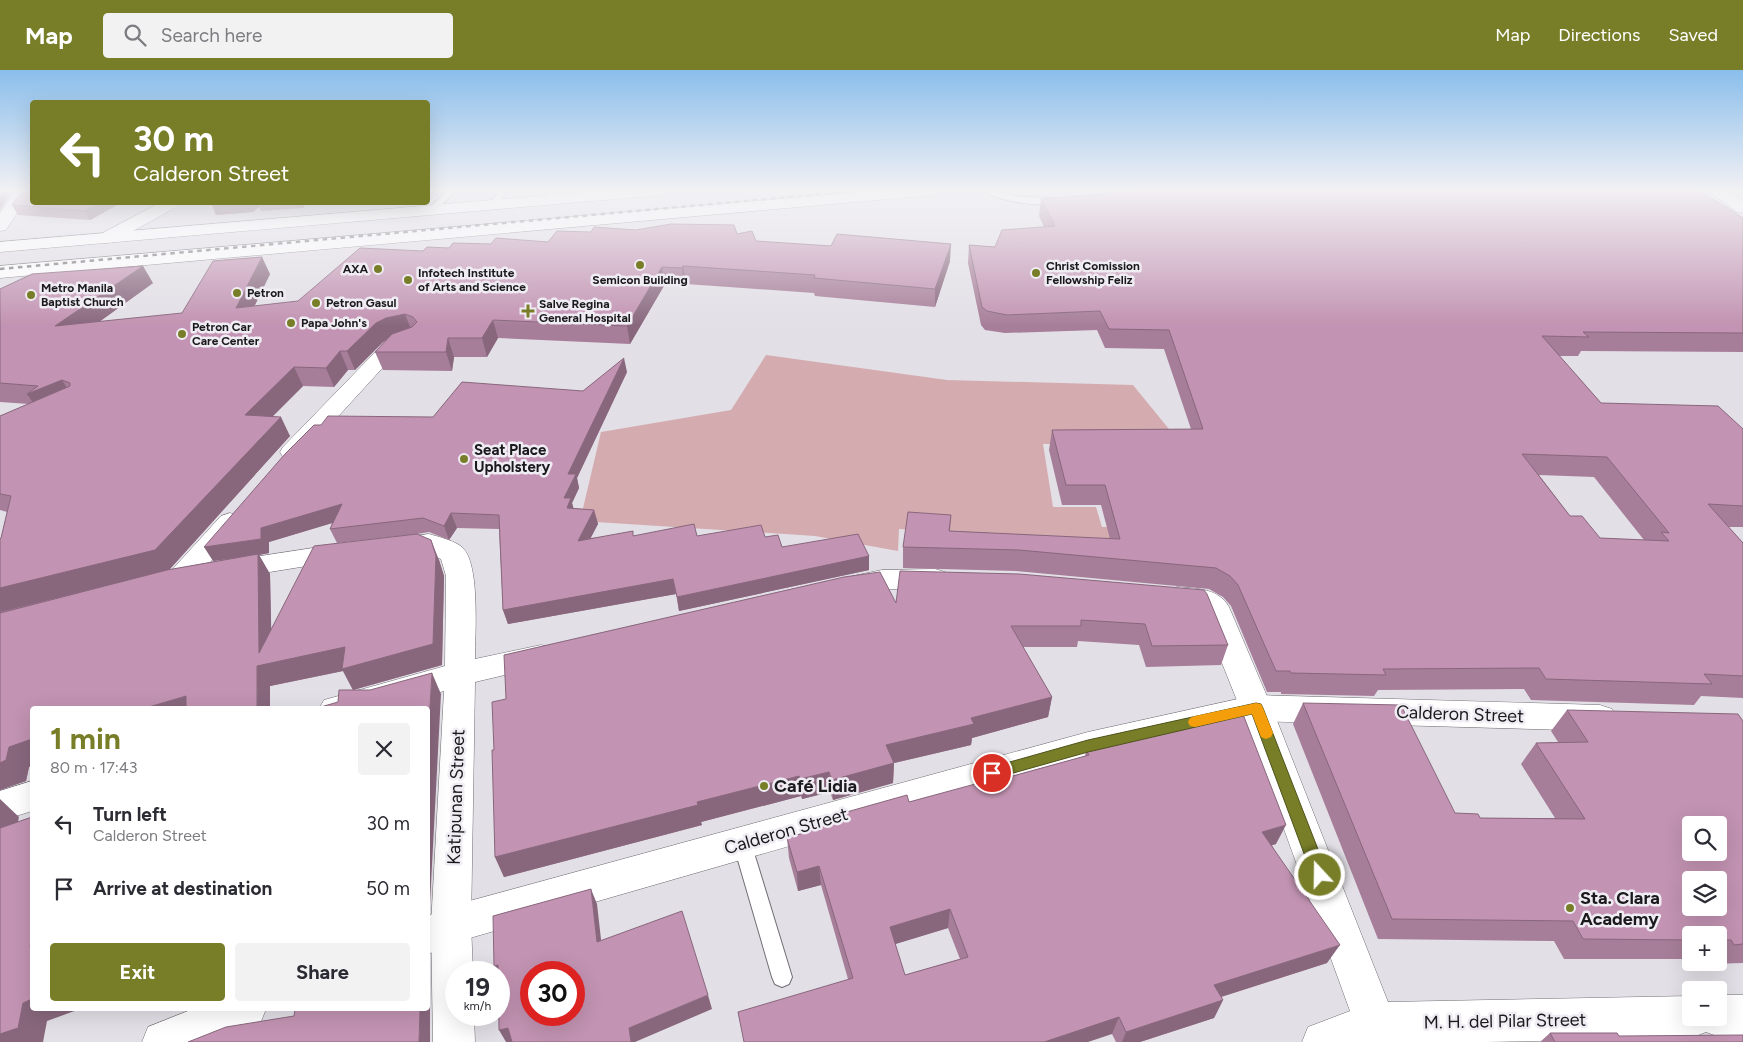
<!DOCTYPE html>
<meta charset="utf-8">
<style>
body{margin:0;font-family:Figtree,sans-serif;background:#f2f2f3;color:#2b2b33;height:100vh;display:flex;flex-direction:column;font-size:19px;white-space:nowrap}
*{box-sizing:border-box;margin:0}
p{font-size:16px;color:#7c7c81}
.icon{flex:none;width:28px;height:28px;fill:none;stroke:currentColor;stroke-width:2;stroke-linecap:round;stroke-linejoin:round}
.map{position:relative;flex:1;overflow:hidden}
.sheet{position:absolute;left:30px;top:636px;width:400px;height:305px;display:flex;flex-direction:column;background:#fff;border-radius:5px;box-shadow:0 5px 20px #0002}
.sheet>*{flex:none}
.top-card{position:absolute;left:30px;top:30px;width:400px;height:105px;border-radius:5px;box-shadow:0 5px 20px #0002;background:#787e28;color:#fff;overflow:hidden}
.controls{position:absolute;left:1682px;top:746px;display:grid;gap:10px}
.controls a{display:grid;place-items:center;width:45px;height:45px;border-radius:5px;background:#fff;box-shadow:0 5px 20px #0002;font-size:25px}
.speed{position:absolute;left:445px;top:891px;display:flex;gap:10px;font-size:25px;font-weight:700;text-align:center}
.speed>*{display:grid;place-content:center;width:65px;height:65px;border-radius:50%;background:#fff;box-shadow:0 5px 20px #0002;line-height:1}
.speed small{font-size:12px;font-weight:400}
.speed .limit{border:8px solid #d22;background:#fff;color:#111}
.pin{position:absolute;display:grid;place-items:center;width:42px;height:42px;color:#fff;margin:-21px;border:2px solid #fff;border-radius:50%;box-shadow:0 1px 5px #0007}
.me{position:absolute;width:55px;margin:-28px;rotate:339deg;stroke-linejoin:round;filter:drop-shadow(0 0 4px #0008)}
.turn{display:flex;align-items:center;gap:18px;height:105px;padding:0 20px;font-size:22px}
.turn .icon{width:65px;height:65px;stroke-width:2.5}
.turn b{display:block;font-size:35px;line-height:42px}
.round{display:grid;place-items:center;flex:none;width:52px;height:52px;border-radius:5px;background:#f2f2f3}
.headline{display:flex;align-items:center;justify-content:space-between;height:85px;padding:0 20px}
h1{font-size:30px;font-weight:700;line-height:38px;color:#787e28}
.cta{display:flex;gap:10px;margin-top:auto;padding:10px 20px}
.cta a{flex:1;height:58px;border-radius:5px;background:#787e28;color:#fff;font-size:20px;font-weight:700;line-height:58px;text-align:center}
.cta a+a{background:#f2f2f3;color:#2b2b33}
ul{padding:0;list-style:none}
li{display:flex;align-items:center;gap:15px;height:65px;padding:0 20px}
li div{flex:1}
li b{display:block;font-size:19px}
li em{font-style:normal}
header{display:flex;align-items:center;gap:30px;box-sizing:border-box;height:70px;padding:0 25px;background:#787e28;color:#fff}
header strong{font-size:24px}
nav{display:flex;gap:28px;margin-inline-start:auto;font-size:18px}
.search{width:350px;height:45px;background:#f2f2f3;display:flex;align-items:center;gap:12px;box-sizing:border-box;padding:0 18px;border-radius:5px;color:#7c7c81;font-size:19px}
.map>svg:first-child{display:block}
.green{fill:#d4acaf}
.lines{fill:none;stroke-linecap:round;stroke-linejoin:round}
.service-casing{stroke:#716e74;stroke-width:2}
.minor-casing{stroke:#716e74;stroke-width:1}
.tertiary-casing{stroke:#716e74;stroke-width:1}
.primary-casing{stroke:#716e74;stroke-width:1}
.service{fill:#fff;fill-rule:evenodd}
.minor{fill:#fff;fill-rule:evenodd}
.tertiary{fill:#fff;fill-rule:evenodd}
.primary{fill:#fff;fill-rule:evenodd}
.rail{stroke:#727075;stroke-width:2.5;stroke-dasharray:4.5 4.5;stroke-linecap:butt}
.wall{fill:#a77e99;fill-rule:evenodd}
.shaded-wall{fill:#88677d}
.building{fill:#c293b2;stroke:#88677d;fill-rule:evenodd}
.route{fill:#787e28;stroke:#4e521a}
.slow{fill:#f59e0b}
.poi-dot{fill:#787e28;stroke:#f0ecf4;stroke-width:2}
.labels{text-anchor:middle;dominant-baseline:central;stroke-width:5;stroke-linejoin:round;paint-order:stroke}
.far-poi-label{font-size:12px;font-weight:bold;fill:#1a191c;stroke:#f0ecf4;text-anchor:start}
.poi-label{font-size:15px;font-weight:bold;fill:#1a191c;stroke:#f0ecf4;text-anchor:start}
.near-street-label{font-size:18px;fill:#1a191c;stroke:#f0ecf4}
.near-poi-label{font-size:18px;font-weight:bold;fill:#1a191c;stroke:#f0ecf4;text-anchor:start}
</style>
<header>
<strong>Map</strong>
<div class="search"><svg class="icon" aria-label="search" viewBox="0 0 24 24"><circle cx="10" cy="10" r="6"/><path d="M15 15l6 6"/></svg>Search here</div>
<nav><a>Map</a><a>Directions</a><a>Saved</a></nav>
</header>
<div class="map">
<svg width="1743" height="972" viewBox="0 0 1743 972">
<rect width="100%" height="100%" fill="#e2dfe6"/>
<path class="green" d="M766 285 947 310 1133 315 1182 375 1043 374 1053 437H1096L1102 457 1136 456 1146 486 951 462 899 459 898 481 815 466 580 451 601 362 731 340Z"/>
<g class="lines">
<defs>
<path id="service" d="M448 120H456L435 142H429V138Z
M500 120H508L496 136H490L489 134Z
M550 120H558L549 132H543L542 130Z
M982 120H992L1020 127 1058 128 1062 130C1049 140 995 131 982 120Z
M742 765 748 767 751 773 792 907 789 914 782 917 775 914 772 907 733 773 736 767Z"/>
<path id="minor" d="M16 120H32L6 160 0 161V143Z
M410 264 417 266 420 270 417 274 398 281 301 387 292 389 283 387 280 382 283 377 384 273 393 268Z
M230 443 239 446 243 452 239 458 190 516 180 519 170 516 166 509 170 502 221 446Z
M429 464C439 467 457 471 464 479 480 499 475 563 475 589L541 575 552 578 556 586 552 594 475 612 471 855 473 902H456V945H474L475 972H433L431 855 444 621 380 639H319L324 630 445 596 446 506 441 489 426 482 396 485 386 482 382 476 386 470Z
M346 473 356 476 360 482 356 488 227 509 217 507 213 500 217 493 227 491Z
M935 499 945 502 949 509 945 516C924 522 903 517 882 520 867 521 854 527 839 523L835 516 839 509 882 500Z
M1178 517C1198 519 1218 518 1229 537L1272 638 1388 932 1691 926V948H1719V925H1743V967H1719L1706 962 1691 968 1484 972H1302L1308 957 1350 941 1240 638 1202 543 1197 539 1168 534 1164 527 1168 520Z
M32 711V741L0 751V721Z"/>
<path id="tertiary" d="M1707 120H1725L1743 131V143L1737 142Z
M161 132H182L180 135 113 172 107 173 101 172 98 168 101 164Z
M1256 625 1600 635 1612 639 1616 648 1612 657 1600 661 1256 651 1088 690 456 872 428 884V846L451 836 1088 662Z
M193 939H266L260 954 215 972H142L148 957Z"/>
<path id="primary" d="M611 120H670L668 123 662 125 0 182V172Z
M884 120H942L940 123 934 125 0 208V196Z"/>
</defs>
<use href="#service" class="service-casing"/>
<use href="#minor" class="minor-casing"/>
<use href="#tertiary" class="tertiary-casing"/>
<use href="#primary" class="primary-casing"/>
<use href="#service" class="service"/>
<use href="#minor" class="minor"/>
<use href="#tertiary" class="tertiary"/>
<use href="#primary" class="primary"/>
<path class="rail" d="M0 199 865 120"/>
</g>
<path class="wall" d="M1041 129 1743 148V282L1581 281 1578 286H1559L1601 333 1743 359V457H1728L1743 473V628L1701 626 1694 635 1531 630 1524 619 1378 620 1374 626 1281 624V622H1267L1231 536 1223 527 1209 519 1016 501 903 498V477L951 445 950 461 1110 469 1101 435H1062L1049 380 1052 360 1191 359 1164 279 1105 278 1097 260 1005 263 985 260 981 255 968 193 969 175 995 177 1044 157 1039 146ZM1539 405 1594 407 1644 470 1600 468 1570 446Z
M32 132H127L123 134H119L90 150 18 145 12 135Z
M211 132H307L303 138 261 141 259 137 253 142 216 145Z
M636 160 737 164 756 171 950 191 935 237 815 226 814 223 686 214 684 216 665 214 630 274 498 268 487 287H454L452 301 383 300 375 282 387 269 383 272 355 300H348L334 317 303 316 273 346 290 366 169 500 227 489 213 491 321 355 433 347 583 321 627 302 577 408 579 418 572 433 573 438 594 440 598 454 590 468 634 466 765 467 782 477 869 486V500L679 541 676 524 508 554 503 540 499 459 457 458 449 470 429 462 417 464 439 490 444 506 442 595 353 620 343 601 270 616 32 639 29 697 26 711 0 720V543L1 468 7 442 0 440V346L29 334 0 332V219L153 213 99 252 182 243 270 204 254 236 298 231 423 181 449 178 491 174 548 172 591 162ZM332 453 330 459 337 473 417 464 271 560 270 504 259 485 269 483V472Z
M1019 504 1228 575 1221 595 1146 597 1139 575 1078 571 1077 577H1023L1052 627 1048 647 972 668 971 675 894 693 893 713 833 730 830 722 802 729 801 726 701 752 702 755 504 807 495 787 494 680 506 629 896 533Z
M1303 633 1455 743 1480 748H1555L1521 694 1536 673 1558 672 1551 661 1567 640 1743 651V893L1710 894 1709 892H1719V865H1691V889H1564L1554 871 1378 869 1293 654Z
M1086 680 1276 774 1272 775 1327 893 1221 927 1223 930 1214 948 1140 972H1116L1112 964 848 909 821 815 798 821 789 788 787 768 843 751V743L909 732 1002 709 1085 686ZM948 858 960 889 905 905 895 874Z
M1550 963 1619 966 1743 972H1540Z"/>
<path class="shaded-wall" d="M0 120H13L0 140Z
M100 132H118L119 134 90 150 84 141Z
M211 132H258L259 137 253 142 216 145Z
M301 132H307L303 138Z
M951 174 950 191 935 237V219Z
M262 187 270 204 245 256 236 238Z
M143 196 153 213 67 275 55 256Z
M683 196 686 214 684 216 682 198Z
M662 197 665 214 630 274 627 256Z
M405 244 412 262 393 266 383 272 355 300 347 281 376 253 386 248Z
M493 250 498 268 487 287 482 268Z
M448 268 454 287 452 301 446 282Z
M340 281 348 300 334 317 326 298Z
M624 288 627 302 577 408 579 418 572 433 575 443 570 452 564 428 568 404Z
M294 297 303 316 255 364 245 345Z
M62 310 74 329 40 343 27 324Z
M281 347 290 366 169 500 0 542V510Z
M342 434 349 448 269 472V483L259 485 270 504 272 593 431 470 439 490 444 506 442 595 353 620 343 601 270 616V639H257L258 485 213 491 204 477 261 458Z
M594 440 598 454 582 485 578 471Z
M451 443 457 458 449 470 444 456Z
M869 486V500L679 541 677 527Z
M673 509 676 524 508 554 503 540Z
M432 603 441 624 430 833 428 834V670Z
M186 626 196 639H142Z
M1052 627 1048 647 972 668 971 675 894 693 893 713 833 730 832 710 886 675 971 648Z
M32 669V696L29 697 26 711 0 720V693L9 677Z
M829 702 830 722 802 729 800 709Z
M799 706 801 726 701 752 702 755 504 807 495 787 697 732Z
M0 729 19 747 12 781 0 770Z
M1286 755 1276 774 1253 781 1262 762Z
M819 796 821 815 798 821 797 802Z
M591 819 597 834 603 887 597 872Z
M950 839 948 858 889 876 890 857Z
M1340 875 1327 893 1205 932 1214 915Z
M498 895 499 902H497L494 896Z
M428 909 430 913V972H419L420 939H428Z
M708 925 712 939 635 972H631L629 958Z
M32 929V939H80L47 951 43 972H0V964L23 933Z
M1223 930 1214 948 1140 972H1122L1126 962Z
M1119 947 1112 964 1088 972H1044Z
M508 958 515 972H506L499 960Z"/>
<path class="building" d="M26 120H32V132H100L84 141 12 135 19 125Z
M1147 120H1699L1743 148V263L1583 262 1589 267 1542 266 1601 333 1718 336 1743 359V436L1708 434 1743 473V606L1704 604 1712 614 1546 609 1539 598 1383 599 1386 605 1291 603 1290 601H1276L1238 515 1230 506 1216 498 1019 480 903 477 908 442 951 445 949 461 1120 469 1105 415H1066L1052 360 1203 359 1169 260 1109 259 1100 241 1007 245 987 241 982 237 969 175 995 177 1002 160 1055 156 1041 129ZM1522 384 1607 387 1669 463 1661 462 1669 471 1600 468 1582 446H1570Z
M671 154 734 155 737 164 752 161 756 171 831 176 837 164 951 174 935 219 814 208 815 205 683 196 682 198 662 197 627 256 493 250 482 268H448L446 282H375L392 264 412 257 417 252 413 247 405 244 386 248 376 253 347 281H340L326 298 294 297 245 345 281 347 155 480 0 518V469L1 468 11 426 0 424V346L70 316V313L62 310 27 324 38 316 0 313V219L32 204 143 196 55 256 182 243 213 191 262 187 236 238 298 231 360 178 423 181 427 177 449 178 453 173 491 174 496 168 548 172 557 161 591 162 594 157 636 160Z
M624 288 568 404H576L564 428H571L567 438 594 440 578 471 633 461V466L694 454 697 466 761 455 765 467 778 465 782 477 858 464 869 486 677 527 673 509 503 540 499 445 451 443 444 456 423 448 330 459 342 434 261 458V469L204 477 285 384 314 355H321L328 346 433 347 462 312 583 321Z
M417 464 431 470 436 486 433 574 342 599 345 577 257 596V639H186V626L142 639H32V669L9 677 6 690 0 693V543L167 500 258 484 259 583 314 476Z
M900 501 1019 504 1204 520 1207 524 1228 575 1152 576 1145 554 1081 550V556H1011L1052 627 971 648 974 654 886 675 894 693 832 710 829 702 800 709 799 706 697 732 698 735 495 787 492 680H494L492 632 506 629 504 585 844 507 880 502 896 533Z
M432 603 428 670V639H314L338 632 339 620H370Z
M1303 633 1401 635 1455 743 1478 744 1480 748 1585 749 1536 673 1588 672 1567 640 1738 644 1743 651V874L1734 875 1731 870H1719V865H1691V870L1583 869 1573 851 1392 849ZM1691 755H1719V782H1691ZM1691 810H1719V838H1691Z
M1241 639 1286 755 1262 762 1340 875 1214 915 1223 930 1126 962 1119 947 1044 972H744L738 942 853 908 819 796 797 802 787 768 845 750 843 743 907 725 909 732 1001 707 1002 709 1089 685 1086 680ZM950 839 968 887 905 905 890 857Z
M32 747V866L30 877 32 876V929L23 933 18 958 0 964V758Z
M591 819 597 872 682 841 708 925 629 958 631 972H512L508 958 499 960 498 895 494 896 493 846ZM531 902H574V945H531Z
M295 939H420L419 972H188L226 957 294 946Z
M1550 963H1617L1619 966 1743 965V972H1555Z"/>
<linearGradient id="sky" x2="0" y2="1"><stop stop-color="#8abeeb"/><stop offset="0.47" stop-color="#f2f1f4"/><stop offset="1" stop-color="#f2f1f4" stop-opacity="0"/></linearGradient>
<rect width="1743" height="256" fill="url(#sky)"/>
<path class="route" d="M1256 633 1261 634 1263 638 1328 805 1325 810 1320 812 1314 810 1312 805 1252 644 1088 682 992 709 987 707 985 703 987 699 992 697 1088 670Z"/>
<path class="slow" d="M1256 633 1261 634 1263 638 1273 663 1271 667 1266 669 1261 667 1252 644 1195 657 1190 656 1188 652 1190 648 1195 646Z"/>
<g class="poi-dot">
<circle cx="640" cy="195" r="5"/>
<circle cx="378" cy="199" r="5"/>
<circle cx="1036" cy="203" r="5"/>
<circle cx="408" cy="210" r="5"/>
<circle cx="237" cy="223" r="5"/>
<circle cx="31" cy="225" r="5"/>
<circle cx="316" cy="233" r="5"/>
<path d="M525.5 233.5h5v5h5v5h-5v5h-5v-5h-5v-5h5z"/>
<circle cx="291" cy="253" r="5"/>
<circle cx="182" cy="264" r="5"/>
<circle cx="464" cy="389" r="5"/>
<circle cx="764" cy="716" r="5"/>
<circle cx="1570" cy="838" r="5"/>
</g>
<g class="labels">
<g class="far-poi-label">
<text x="1046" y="196">Christ Comission<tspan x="1046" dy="14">Fellowship Feliz</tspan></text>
<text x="368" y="199" text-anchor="end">AXA</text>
<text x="418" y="203">Infotech Institute<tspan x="418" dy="14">of Arts and Science</tspan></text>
<text x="640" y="210" text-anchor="middle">Semicon Building</text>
<text x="41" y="218">Metro Manila<tspan x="41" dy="14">Baptist Church</tspan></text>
<text x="247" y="223">Petron</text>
<text x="326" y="233">Petron Gasul</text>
<text x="539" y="234">Salve Regina<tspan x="539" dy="14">General Hospital</tspan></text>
<text x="301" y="253">Papa John's</text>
<text x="192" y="257">Petron Car<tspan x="192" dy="14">Care Center</tspan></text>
</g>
<g class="poi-label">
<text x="474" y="380">Seat Place<tspan x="474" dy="17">Upholstery</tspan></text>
</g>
<g class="near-street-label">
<text transform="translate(1460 644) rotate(2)">Calderon Street</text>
<text transform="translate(456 727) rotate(-88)">Katipunan Street</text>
<text transform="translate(786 761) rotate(-16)">Calderon Street</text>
<text transform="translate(1505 951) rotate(-1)">M. H. del Pilar Street</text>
</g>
<g class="near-poi-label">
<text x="774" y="716">Café Lidia</text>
<text x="1580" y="828">Sta. Clara<tspan x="1580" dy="21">Academy</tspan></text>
</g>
</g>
</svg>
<div class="controls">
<a><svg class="icon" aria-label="search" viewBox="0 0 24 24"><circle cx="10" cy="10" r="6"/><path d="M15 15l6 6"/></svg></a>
<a><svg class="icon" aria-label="layers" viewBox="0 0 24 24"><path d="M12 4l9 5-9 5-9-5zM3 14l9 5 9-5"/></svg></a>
<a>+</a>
<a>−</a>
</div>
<div class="speed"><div>19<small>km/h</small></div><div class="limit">30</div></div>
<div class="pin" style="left:992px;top:703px;background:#d93025"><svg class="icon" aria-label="arrive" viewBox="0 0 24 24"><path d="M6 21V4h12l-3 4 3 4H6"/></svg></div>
<svg class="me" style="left:1320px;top:805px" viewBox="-20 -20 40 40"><circle r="17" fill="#787e28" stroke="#fff" stroke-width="3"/><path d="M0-11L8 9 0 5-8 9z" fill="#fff"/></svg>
<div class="top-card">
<div class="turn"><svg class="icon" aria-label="left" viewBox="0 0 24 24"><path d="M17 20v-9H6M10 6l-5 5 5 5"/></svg><div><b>30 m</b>Calderon Street</div></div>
</div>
<section class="sheet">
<div class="headline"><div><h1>1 min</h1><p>80 m · 17:43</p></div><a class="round"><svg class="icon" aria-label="close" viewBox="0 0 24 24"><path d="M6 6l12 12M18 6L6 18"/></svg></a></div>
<ul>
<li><svg class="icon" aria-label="left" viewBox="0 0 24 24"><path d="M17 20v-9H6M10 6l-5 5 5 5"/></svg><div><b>Turn left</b><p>Calderon Street</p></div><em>30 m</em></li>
<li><svg class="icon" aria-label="arrive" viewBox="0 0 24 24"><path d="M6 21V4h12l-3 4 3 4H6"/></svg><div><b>Arrive at destination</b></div><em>50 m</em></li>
</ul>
<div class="cta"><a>Exit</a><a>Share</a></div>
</section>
</div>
